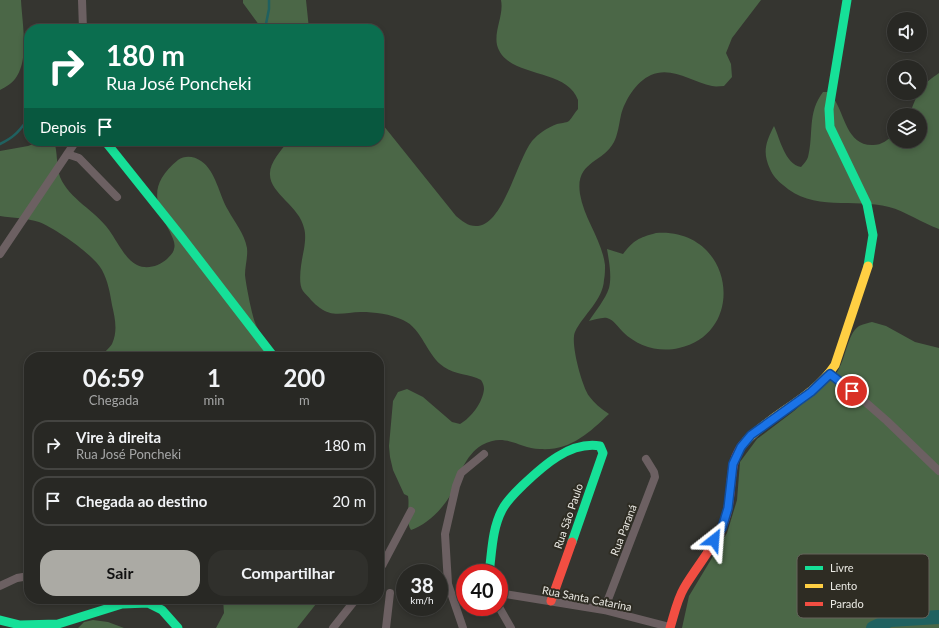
<!DOCTYPE html>
<html lang="pt">
<meta charset="utf-8">
<style>
body{margin:0;font-family:Lato,sans-serif;background:#30302c;color:#f1f3f6;height:100vh;display:flex;flex-direction:column;font-size:15px;white-space:nowrap}
*{box-sizing:border-box;margin:0}
p{font-size:13px;color:#a5a6a6}
.icon{flex:none;width:22px;height:22px;fill:none;stroke:currentColor;stroke-width:2;stroke-linecap:round;stroke-linejoin:round}
.map{position:relative;flex:1;overflow:hidden}
.panel{position:absolute;left:24px;top:352px;width:360px;height:252px;display:flex;flex-direction:column;background:#282824;border-radius:16px;box-shadow:0 2px 6px #0003,0 0 0 1px #444441}
.panel>*{flex:none}
.banner{position:absolute;left:24px;top:24px;width:360px;height:122px;border-radius:16px;box-shadow:0 2px 6px #0003,0 0 0 1px #444441;background:#0b6e4f;color:#fff;overflow:hidden}
.tools{position:absolute;left:887px;top:12px;display:grid;gap:8px}
.tools a{display:grid;place-items:center;width:40px;height:40px;border-radius:50%;background:#282824;box-shadow:0 2px 6px #0003,0 0 0 1px #444441;font-size:20px}
.speed{position:absolute;left:396px;top:564px;display:flex;gap:8px;font-size:20px;font-weight:700;text-align:center}
.speed>*{display:grid;place-content:center;width:52px;height:52px;border-radius:50%;background:#282824;box-shadow:0 2px 6px #0003,0 0 0 1px #444441;line-height:1}
.speed small{font-size:10px;font-weight:400}
.speed .limit{border:6px solid #d22;background:#fff;color:#111}
.pin{position:absolute;display:grid;place-items:center;width:34px;height:34px;color:#fff;margin:-17px;border:2px solid #fff;border-radius:50%;box-shadow:0 1px 4px #0007}
.me{position:absolute;width:44px;margin:-22px;rotate:28deg;stroke-linejoin:round;filter:drop-shadow(0 0 3px #0008)}
.turn{display:flex;align-items:center;gap:14px;height:84px;padding:0 16px;font-size:18px}
.turn .icon{width:52px;height:52px;stroke-width:2.5}
.turn b{display:block;font-size:28px;line-height:34px}
.then{display:flex;align-items:center;height:38px;padding:0 16px;background:#0003;gap:8px;font-size:15px}
.eta{display:flex;justify-content:space-evenly;align-items:center;height:68px;text-align:center}
.eta b{font-size:24px;font-weight:700;line-height:28px}
.action{display:flex;gap:8px;margin-top:auto;padding:8px 16px}
.action a{flex:1;height:46px;border-radius:16px;background:#abaaa4;color:#111;font-size:16px;font-weight:700;line-height:46px;text-align:center}
.action a+a{background:#30302c;color:#f1f3f6}
ul{padding:0;list-style:none}
li{display:flex;align-items:center;gap:12px;height:50px;margin:0 8px 6px;padding:0 8px;border:2px solid #444441;border-radius:16px}
li div{flex:1}
li b{display:block;font-size:15px}
li em{font-style:normal}
.map>svg:first-child{display:block}
.forest{fill:#4b6747}
.lines{fill:none;stroke-linecap:round;stroke-linejoin:round}
.stream{stroke:#206160;stroke-width:2.5}
.river{stroke:#206160;stroke-width:14}
.street{stroke:#6c6062;stroke-width:8}
.fast{stroke:#16e098;stroke-width:9}
.slow{stroke:#ffcf43;stroke-width:9}
.jam{stroke:#f24e42;stroke-width:9}
.route-casing{stroke:#114b97;stroke-width:10}
.route{stroke:#1a73e8;stroke-width:7}
.labels{text-anchor:middle;dominant-baseline:central;stroke-width:4;stroke-linejoin:round;paint-order:stroke}
.street-label{font-size:11px;fill:#eae9e3;stroke:#2e2c23}
.key{fill:#2e2c23;stroke:#66655d;stroke-width:1}
.key-label{font-size:11px;fill:#eae9e3}
</style>
<div class="map">
<svg width="939" height="628" viewBox="0 0 939 628">
<rect width="100%" height="100%" fill="#353530"/>
<path class="forest" d="M0 0H21C22 22 29 57 17 76 13 83 6 87 0 90Z
M243 0H306L309 29H262L243 3Z
M501 0H761L732 38 726 53 731 64 732 77 724 86C720 86 716 87 712 86 692 82 672 66 651 75 636 82 625 100 621 115 619 124 618 134 614 142 602 164 575 161 580 194 584 219 602 240 605 265 605 270 605 275 604 280 603 300 583 315 575 332 570 343 582 386 589 396 594 403 601 409 609 414 589 433 570 451 540 449 518 448 505 432 482 445 465 455 458 478 451 494 443 509 426 525 411 530 405 521 410 507 408 496L404 494 393 470 390 457 389 446 393 401 398 392 407 389 423 397 452 422 460 424C471 418 483 402 484 389 484 386 483 383 481 380 470 374 455 375 444 367 426 355 423 329 403 320 390 314 375 312 361 312 346 312 333 318 320 308 317 306 314 303 311 300 309 297 305 294 303 291 297 283 302 259 304 249 305 243 306 234 304 228 300 207 270 193 270 175 269 163 281 151 288 141H379V120L456 216C462 221 469 227 478 226 504 223 517 160 532 141 539 133 547 128 557 124 560 123 566 123 569 121 572 118 575 112 578 109 578 106 578 102 578 100 567 67 506 79 497 45 494 30 504 15 501 0Z
M939 73V229C922 223 905 211 889 207 854 198 812 212 783 185 777 180 773 176 770 169 762 152 766 142 774 126 780 139 785 164 801 167 804 164 807 160 808 157 814 134 807 113 823 92H827C829 94 832 96 834 99 845 115 847 146 873 145 882 145 888 140 894 134V141H920V115H909L918 93H920C922 84 932 78 939 73Z
M41 141H54C58 153 56 166 60 177 70 200 95 210 109 230 117 241 125 259 137 265 147 270 159 266 167 259 169 257 174 252 174 249 176 243 172 237 170 232 154 202 149 184 178 160 185 155 194 156 201 161 216 171 219 195 228 210 235 223 244 233 247 248 248 257 245 266 245 275 246 285 252 316 256 325 261 336 272 347 279 357H99C103 353 109 349 112 344 118 331 115 318 112 305 110 293 108 281 102 270 93 254 56 229 39 222 27 218 13 218 0 216V151L28 146Z
M656 233C733 227 749 332 679 348 659 353 637 346 623 332 618 327 614 320 607 318 602 317 594 320 589 321 596 310 605 300 609 288 612 276 609 261 607 249L623 254C634 240 638 238 656 233Z
M872 322 886 326 915 342 939 348V628H682L689 596 727 533 737 500 740 462 757 439 794 411 837 372C846 359 847 334 859 326 863 324 868 323 872 322Z
M223 599H320L297 628H216L224 613Z
M93 620 108 622 124 628H78L84 622Z"/>
<g class="lines">
<path class="stream" d="M265 29 269 9V0
M0 144C15 137 19 131 29 118"/>
<path class="river" d="M873 628 890 620 939 617"/>
<path class="street" d="M82 0 83 29
M67 154 79 158 117 197
M0 254 76 141
M830 375 863 400 887 421 939 471
M379 570 383 564 411 511
M0 586 17 578 29 576
M499 593 604 610 670 627
M499 607 511 628
M604 610 655 477 654 472 646 459
M333 628 356 599
M386 628 390 593
M463 628 448 584 445 534 456 486 461 473 484 454"/>
<path class="fast" d="M847 0 829 109 830 127 867 204 873 235 868 266
M105 141 180 235 274 357
M489 573C492 552 492 529 502 510 507 500 516 492 523 485 543 466 570 441 600 446L603 453 572 542
M0 620 20 625 58 624 122 604 148 603 162 610 178 628"/>
<path class="slow" d="M746 441C774 412 812 399 835 365L868 266"/>
<path class="jam" d="M551 601 572 542
M670 628C674 615 677 600 684 588 698 564 718 543 726 516 734 491 726 461 746 441"/>
</g>
<g class="lines">
<defs>
<path id="route" d="M714 540 722 528 728 508 733 464 741 447 751 435 811 392 830 374 852 391"/>
</defs>
<use href="#route" class="route-casing"/>
<use href="#route" class="route"/>
</g>
<g class="labels">
<g class="street-label">
<text transform="translate(568 516) rotate(-71)">Rua São Paulo</text>
<text transform="translate(623 530) rotate(-69)">Rua Paraná</text>
<text transform="translate(587 598) rotate(11)">Rua Santa Catarina</text>
</g>
</g>
<rect x="797" y="554" width="132" height="64" rx="6" class="key"/>
<rect x="805" y="566" width="18" height="4" fill="#16e098"/>
<rect x="805" y="584" width="18" height="4" fill="#ffcf43"/>
<rect x="805" y="602" width="18" height="4" fill="#f24e42"/>
<g class="key-label">
<text x="830" y="572">Livre</text>
<text x="830" y="590">Lento</text>
<text x="830" y="608">Parado</text>
</g>
</svg>
<div class="tools">
<a><svg class="icon" aria-label="sound" viewBox="0 0 24 24"><path d="M4 9h4l5-4v14l-5-4H4zM17 9q2 3 0 6"/></svg></a>
<a><svg class="icon" aria-label="search" viewBox="0 0 24 24"><circle cx="10" cy="10" r="6"/><path d="M15 15l6 6"/></svg></a>
<a><svg class="icon" aria-label="layers" viewBox="0 0 24 24"><path d="M12 4l9 5-9 5-9-5zM3 14l9 5 9-5"/></svg></a>
</div>
<div class="speed"><div>38<small>km/h</small></div><div class="limit">40</div></div>
<div class="pin" style="left:852px;top:391px;background:#d93025"><svg class="icon" aria-label="arrive" viewBox="0 0 24 24"><path d="M6 21V4h12l-3 4 3 4H6"/></svg></div>
<svg class="me" style="left:714px;top:540px" viewBox="-20 -20 40 40"><path d="M0-17L14 15 0 8-14 15z" fill="#1a73e8" stroke="#fff" stroke-width="4"/></svg>
<div class="banner">
<div class="turn"><svg class="icon" aria-label="right" viewBox="0 0 24 24"><path d="M7 20v-9h11M14 6l5 5-5 5"/></svg><div><b>180 m</b>Rua José Poncheki</div></div>
<div class="then">Depois<svg class="icon" aria-label="arrive" viewBox="0 0 24 24"><path d="M6 21V4h12l-3 4 3 4H6"/></svg></div>
</div>
<section class="panel">
<div class="eta">
<div><b>06:59</b><p>Chegada</p></div>
<div><b>1</b><p>min</p></div>
<div><b>200</b><p>m</p></div>
</div>
<ul>
<li><svg class="icon" aria-label="right" viewBox="0 0 24 24"><path d="M7 20v-9h11M14 6l5 5-5 5"/></svg><div><b>Vire à direita</b><p>Rua José Poncheki</p></div><em>180 m</em></li>
<li><svg class="icon" aria-label="arrive" viewBox="0 0 24 24"><path d="M6 21V4h12l-3 4 3 4H6"/></svg><div><b>Chegada ao destino</b></div><em>20 m</em></li>
</ul>
<div class="action"><a>Sair</a><a>Compartilhar</a></div>
</section>
</div>
